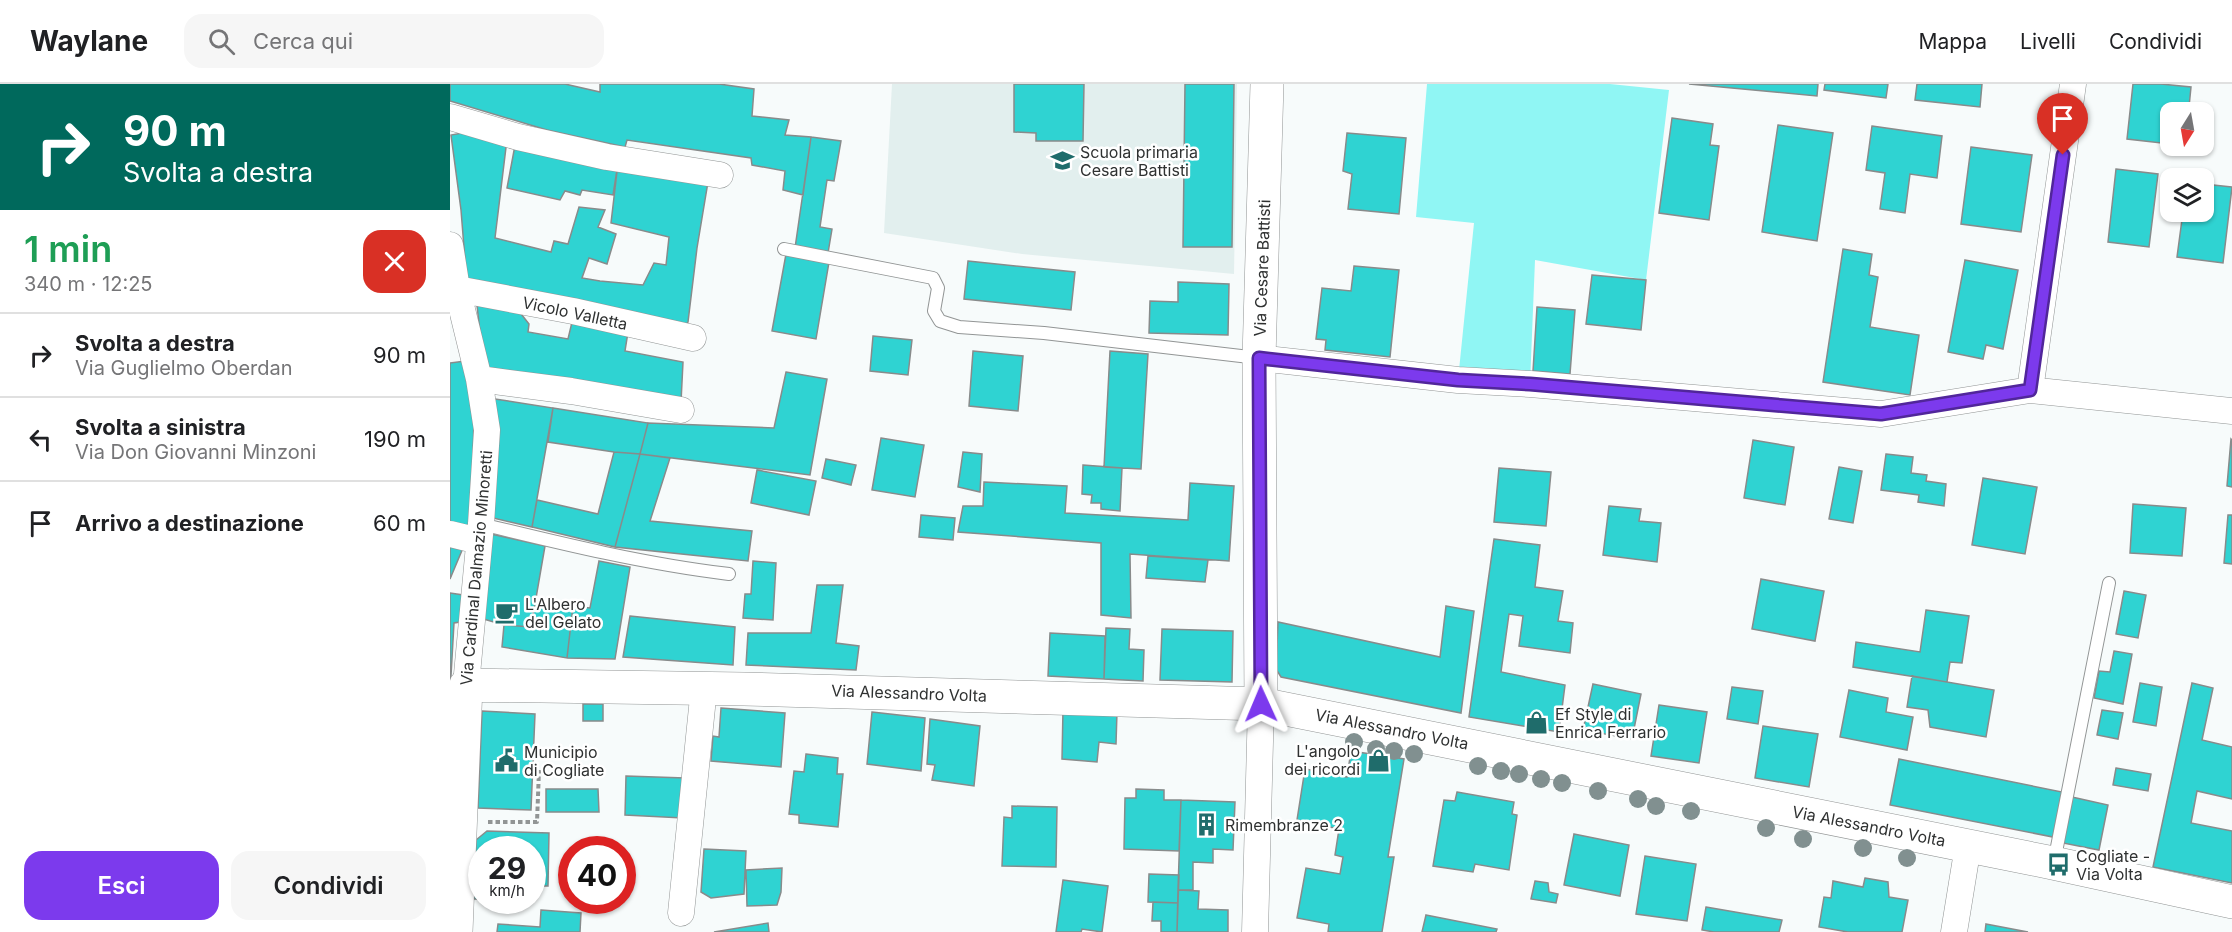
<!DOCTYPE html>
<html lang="it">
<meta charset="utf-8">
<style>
body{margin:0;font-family:Inter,sans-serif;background:#f6f6f6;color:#202124;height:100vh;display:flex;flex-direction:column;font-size:22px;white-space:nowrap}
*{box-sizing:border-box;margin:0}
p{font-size:20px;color:#757577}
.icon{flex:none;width:33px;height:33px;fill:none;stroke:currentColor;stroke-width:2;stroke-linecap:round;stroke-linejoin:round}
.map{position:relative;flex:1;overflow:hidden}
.panel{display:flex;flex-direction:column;background:#fff;width:450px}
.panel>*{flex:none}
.guide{background:#00695c;color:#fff;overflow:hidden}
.needle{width:39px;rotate:191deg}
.buttons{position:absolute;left:1710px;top:18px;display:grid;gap:12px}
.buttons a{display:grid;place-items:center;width:54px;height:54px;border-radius:12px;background:#fff;box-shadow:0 2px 4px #0004;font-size:30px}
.speed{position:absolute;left:18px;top:752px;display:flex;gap:12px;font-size:30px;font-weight:700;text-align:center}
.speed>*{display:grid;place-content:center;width:78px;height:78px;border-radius:50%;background:#fff;box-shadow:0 2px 4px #0004;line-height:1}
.speed small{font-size:15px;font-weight:400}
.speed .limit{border:9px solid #d22;background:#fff;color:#111}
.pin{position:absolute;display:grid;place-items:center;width:51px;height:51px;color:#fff;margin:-62px -26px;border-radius:50% 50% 50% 0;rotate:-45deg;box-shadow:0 0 6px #0007}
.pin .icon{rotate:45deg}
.me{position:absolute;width:66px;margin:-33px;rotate:359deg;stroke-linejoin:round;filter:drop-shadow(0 0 4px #0008)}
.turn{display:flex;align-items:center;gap:21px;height:126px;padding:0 24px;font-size:27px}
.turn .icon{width:78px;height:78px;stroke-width:2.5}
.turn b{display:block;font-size:42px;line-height:51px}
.round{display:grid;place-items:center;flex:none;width:63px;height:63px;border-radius:18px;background:#f6f6f6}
.summary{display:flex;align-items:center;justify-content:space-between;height:102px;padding:0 24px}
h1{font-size:36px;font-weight:600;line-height:45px;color:#1e9e55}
.action{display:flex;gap:12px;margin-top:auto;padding:12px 24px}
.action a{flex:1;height:69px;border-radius:18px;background:#7c3aed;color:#fff;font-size:24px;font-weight:600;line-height:69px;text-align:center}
.action a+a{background:#f6f6f6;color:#202124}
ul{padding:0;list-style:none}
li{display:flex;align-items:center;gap:18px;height:84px;padding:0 24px;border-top:2px solid #e0e0e0}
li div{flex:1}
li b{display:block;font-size:22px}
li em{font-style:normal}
header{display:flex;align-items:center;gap:36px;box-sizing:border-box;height:84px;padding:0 30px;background:#fff;border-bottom:2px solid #e0e0e0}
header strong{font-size:28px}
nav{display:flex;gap:33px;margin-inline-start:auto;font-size:21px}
.search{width:420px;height:54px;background:#f6f6f6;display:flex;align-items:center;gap:15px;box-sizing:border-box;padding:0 21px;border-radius:18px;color:#757577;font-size:22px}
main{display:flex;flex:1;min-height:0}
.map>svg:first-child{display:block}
.built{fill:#e2efee}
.green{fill:#90f6f4}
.building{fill:#2fd3d2;stroke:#888b8b;stroke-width:1.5}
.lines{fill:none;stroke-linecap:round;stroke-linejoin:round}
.lane-casing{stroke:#929595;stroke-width:14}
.street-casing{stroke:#929595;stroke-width:27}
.secondary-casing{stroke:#929595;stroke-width:34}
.path{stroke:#929595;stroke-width:4;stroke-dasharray:4.5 3;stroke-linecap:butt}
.lane{stroke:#fff;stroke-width:12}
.street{stroke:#fff;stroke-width:26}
.secondary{stroke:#fff;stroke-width:33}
.tree{fill:#819090}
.route-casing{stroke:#51269a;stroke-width:15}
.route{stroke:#7c3aed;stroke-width:10}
.labels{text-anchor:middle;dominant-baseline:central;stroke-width:5;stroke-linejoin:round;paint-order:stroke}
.poi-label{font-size:16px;fill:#2f3131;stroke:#fff;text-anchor:start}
.street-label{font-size:16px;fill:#2f3131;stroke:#fff}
</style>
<header>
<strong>Waylane</strong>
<div class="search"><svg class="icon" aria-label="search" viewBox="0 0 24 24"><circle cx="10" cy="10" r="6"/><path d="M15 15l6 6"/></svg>Cerca qui</div>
<nav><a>Mappa</a><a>Livelli</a><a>Condividi</a></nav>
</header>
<main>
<section class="panel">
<div class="guide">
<div class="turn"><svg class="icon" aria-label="right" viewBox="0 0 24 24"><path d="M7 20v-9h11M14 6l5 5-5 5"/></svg><div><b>90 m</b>Svolta a destra</div></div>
</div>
<div class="summary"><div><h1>1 min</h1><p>340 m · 12:25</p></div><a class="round" style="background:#d93025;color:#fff"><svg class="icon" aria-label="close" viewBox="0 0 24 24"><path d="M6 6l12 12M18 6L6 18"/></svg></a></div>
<ul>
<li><svg class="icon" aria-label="right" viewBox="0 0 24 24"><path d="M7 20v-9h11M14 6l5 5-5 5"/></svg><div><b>Svolta a destra</b><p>Via Guglielmo Oberdan</p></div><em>90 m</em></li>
<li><svg class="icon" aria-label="left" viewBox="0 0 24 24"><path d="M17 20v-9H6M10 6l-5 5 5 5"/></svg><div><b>Svolta a sinistra</b><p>Via Don Giovanni Minzoni</p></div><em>190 m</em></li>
<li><svg class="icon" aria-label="arrive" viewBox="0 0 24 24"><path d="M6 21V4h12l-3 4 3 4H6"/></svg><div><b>Arrivo a destinazione</b></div><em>60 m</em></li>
</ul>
<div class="action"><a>Esci</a><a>Condividi</a></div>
</section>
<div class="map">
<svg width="1782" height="848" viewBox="0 0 1782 848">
<rect width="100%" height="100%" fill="#f7fbfb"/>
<path class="built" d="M442 0H787L784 190 572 170 434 149Z"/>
<path class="green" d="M977 0H1160L1219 6 1196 196 1085 176 1080 300 1008 296 1024 139 966 133Z"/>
<path class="building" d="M0 0H115L150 8V0H269L304 5 302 32 339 36 335 51 361 53 353 111 333 106 335 87 302 81 301 74 177 56 175 63 97 46 0 17Z
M564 0H634L633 57H586V49L564 48Z
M735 0H784L782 163H733Z
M1239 0H1368L1367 12Z
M1375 0H1438L1436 14 1374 6Z
M1467 0H1532L1530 23 1465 16Z
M1683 0H1711L1741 3 1739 23 1749 24V28H1720V60L1677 55Z
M1222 34 1263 40 1260 61 1269 62 1259 136 1209 129Z
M1328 41 1383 49 1367 157 1312 148Z
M1422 42 1492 52 1487 94 1460 90 1455 129 1430 125 1435 89 1416 86Z
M23 47 57 55 45 154 101 168 104 157 118 160 129 123 155 126 148 143 166 150 157 180 139 174 132 194 150 197 193 201 204 179 216 181 219 153 161 139 168 79 259 92 247 164 238 238 235 243 17 201 11 126 1 51Z
M897 49 956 54 949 130 898 125 902 90 893 87Z
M361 53 391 57 384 97 377 96 370 143 382 145 378 169 345 164Z
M66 56 168 79 163 111 132 106 130 111 115 107 110 116 57 104Z
M1521 63 1582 71 1571 148 1511 140Z
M1666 85 1708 90 1699 163 1658 158Z
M1754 100 1782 103 1773 179 1727 173 1733 128H1754Z
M1393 165 1422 170 1419 191 1428 193 1420 243 1469 251 1460 311 1373 298Z
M336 170 379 178 366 255 322 247Z
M1515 176 1568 186 1553 265 1536 261 1533 275 1498 268Z
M518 177 625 188 621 226 514 215Z
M904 182 949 186 940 273 875 266 876 256 866 255 872 204 901 207Z
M1142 191 1196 196 1191 246 1136 240Z
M728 198 779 200 778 251 699 249 700 217 728 218Z
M27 221 68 226 79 240 78 248 118 255 123 234 178 248 175 267 233 278 231 318 34 285Z
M1087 223 1125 226 1120 290 1083 287Z
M423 252 462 256 458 291 420 287Z
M523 267 573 272 568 327 519 322Z
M660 267 698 270 691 385 654 383Z
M15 277 24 324 22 448 0 444V279Z
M336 288 377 295 360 391 190 370 198 339 324 344Z
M45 315 103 324 82 443 43 434Z
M103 324 198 339 190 370 164 368 98 358Z
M431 354 474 361 465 413 422 406Z
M1781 355 1782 356V403L1777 402Z
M1303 356 1344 363 1335 421 1294 414Z
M164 368 190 370 165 463 82 443 87 416 148 430Z
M513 368 532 370 530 408 508 403Z
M190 370 220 374 200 437 302 447 298 477 165 463Z
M1436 370 1463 373 1461 389 1477 391 1476 397 1496 400 1494 422 1468 418 1469 411 1431 406Z
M376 375 406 381 401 401 372 394Z
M633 381 672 384 670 427 651 425V419H641L642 411 632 410Z
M1389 383 1412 387 1403 439 1379 435Z
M1049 384 1101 388 1096 442 1044 438Z
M307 386 366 397 359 431 301 419Z
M1533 394 1587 403 1575 470 1522 461Z
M534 398 617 402 615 429 738 436 740 399 784 402 779 477 680 470 681 534 651 531V459L508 448 513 422H533Z
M1683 420 1736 424 1732 472 1680 469Z
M1159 422 1191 425 1189 437 1211 439 1207 478 1153 471Z
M471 431 505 434 503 456 469 453Z
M1778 431H1782V480L1774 479Z
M41 450 95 462 81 543 54 541 30 534Z
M1044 455 1090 461 1085 503 1113 507 1108 537 1123 539 1120 569 1069 562 1073 532 1059 530 1051 588 1115 601 1109 648 1019 633Z
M0 460 13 464 0 495Z
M698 472 758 476 755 498 696 494Z
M149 477 180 483 165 575 117 574 123 522 140 524Z
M303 477 326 479 323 536 293 534 295 510H301Z
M1311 495 1374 507 1365 557 1302 545Z
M367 501H393L386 559 409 562 406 586 296 581 298 549H361Z
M1674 507 1696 511 1688 554 1666 550Z
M0 509 13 511 10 538 4 539 0 609Z
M85 519 123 522 117 574 52 563 54 541 81 543Z
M996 522 1024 527 1011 629 831 593 826 585 828 538 990 573Z
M1476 526 1519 532 1512 579 1500 578 1497 598 1403 583 1406 558 1470 568Z
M180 532 285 543 283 581 173 573Z
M656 544 680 545 679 565 694 566 693 597 654 595Z
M712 545 783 547 782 598 710 596Z
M600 549 655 552 654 595 598 592Z
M1664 567 1682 570 1673 620 1644 614 1649 587 1660 588Z
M1462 592 1544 606 1536 653 1480 643 1478 626 1457 623Z
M1690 599 1712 603 1706 642 1683 638Z
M1742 599 1763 604 1752 656 1782 663V715L1747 707 1741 739 1782 747V799L1703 783Z
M1143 600 1191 610 1182 655 1133 646Z
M1282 603 1313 607 1308 640 1277 635Z
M1399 606 1438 614 1436 628 1463 633 1457 666 1390 653Z
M133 620H153V637H133Z
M1209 621 1257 628 1249 679 1201 672Z
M271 624 335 629 331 683 261 677 263 652 269 653Z
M613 625 667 628 666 660 649 658 647 678 612 675Z
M1652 626 1673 629 1668 655 1647 651Z
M32 627 85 630 81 726 28 724Z
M422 628 475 634 471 687 417 680Z
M480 635 530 642 524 702 482 696 485 681 477 680Z
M1313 642 1368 650 1359 703 1305 694Z
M901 667 954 675 938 773H944L932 848H878L879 840 847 834 856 784 890 790 893 773 885 771 889 745 847 736 855 685 897 693Z
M356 670 388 674 387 690H393L388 743 349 739V731L339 730 344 687 354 688Z
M1449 675 1612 708 1603 753 1440 721Z
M1666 684 1701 690 1698 707 1663 701Z
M176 692 235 694 233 734 175 731Z
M96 705H148L149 728H96Z
M686 705 714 706V716H731L729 767 674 765 675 714H686Z
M1007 708 1064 718 1062 730 1067 731 1059 786 1025 780 1023 788 983 782 994 716 1005 717Z
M1622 713 1658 721 1649 766 1613 759Z
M731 716 785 718 783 766 763 765V779L743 778V806H728Z
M562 722 607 723 606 783 552 782 554 733 562 734Z
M37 747 99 749 98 802H82V765H32V815H24L26 756Z
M1124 750 1179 761 1170 812 1114 801Z
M254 765 296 767 294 810 261 814 251 808Z
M1195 772 1246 780 1237 837 1186 830Z
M332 784 331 808 327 821 297 822 296 786Z
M699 790 729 791 728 819 698 818Z
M1415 794 1438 798 1439 813 1458 816 1452 848H1398L1369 843 1374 813 1381 814 1383 797 1413 803Z
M613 796 658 802 652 848 632 845 631 848H606Z
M1085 797 1098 799 1099 808 1108 810 1106 819 1081 815Z
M728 806 749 807 748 825 778 826V848H727Z
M703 818 728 819 727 848H711V837H702Z
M1256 823 1332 836 1329 848H1264L1252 846Z
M91 826 131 829 130 848H47L48 840 90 843Z
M976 831 1047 845 1046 848H972Z
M318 839 319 848H264Z
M1536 840 1578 848H1535Z"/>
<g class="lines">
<defs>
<path id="lane" d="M334 165 483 194 488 204 484 227 490 237 509 243 594 249 808 274
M31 440C113 460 195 480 279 490
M1604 778 1659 499"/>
<path id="street" d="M0 33 68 53 157 73 270 91
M0 161 7 205 29 295 37 346 31 440 16 601
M7 205 123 227 243 254
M809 274 1008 296 1080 300 1431 330 1580 306 1782 327
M29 295 121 307 231 326
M1580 306 1623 0
M0 450 29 457
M231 829 254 604
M805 848 811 620
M1504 848 1518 762"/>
<path id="secondary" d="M811 620 809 274 817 0
M6 848 16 601 294 605 811 620 1603 779 1782 818"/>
</defs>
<use href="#lane" class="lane-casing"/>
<use href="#street" class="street-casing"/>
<use href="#secondary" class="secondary-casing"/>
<path class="path" d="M38 738H87L89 686"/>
<use href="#lane" class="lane"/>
<use href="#street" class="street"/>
<use href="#secondary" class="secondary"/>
</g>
<g class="tree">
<circle cx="904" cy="658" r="9"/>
<circle cx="926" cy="665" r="9"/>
<circle cx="944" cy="667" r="9"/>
<circle cx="964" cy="670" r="9"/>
<circle cx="1028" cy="682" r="9"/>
<circle cx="1051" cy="687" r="9"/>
<circle cx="1069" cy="690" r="9"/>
<circle cx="1091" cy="695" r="9"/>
<circle cx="1112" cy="699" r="9"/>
<circle cx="1148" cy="707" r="9"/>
<circle cx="1188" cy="715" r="9"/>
<circle cx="1206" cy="722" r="9"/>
<circle cx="1241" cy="727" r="9"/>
<circle cx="1316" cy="744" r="9"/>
<circle cx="1353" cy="755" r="9"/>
<circle cx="1413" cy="764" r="9"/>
<circle cx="1457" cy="774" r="9"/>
</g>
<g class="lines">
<defs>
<path id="route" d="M811 620 809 274 1008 296 1080 300 1431 330 1580 306 1613 71"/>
</defs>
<use href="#route" class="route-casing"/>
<use href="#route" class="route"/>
</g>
<defs>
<symbol id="school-bare" viewBox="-9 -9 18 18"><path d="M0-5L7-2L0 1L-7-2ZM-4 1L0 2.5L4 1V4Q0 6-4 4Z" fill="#1f6c6b" stroke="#fff" stroke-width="2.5" paint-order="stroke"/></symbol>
<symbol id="cafe-bare" viewBox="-9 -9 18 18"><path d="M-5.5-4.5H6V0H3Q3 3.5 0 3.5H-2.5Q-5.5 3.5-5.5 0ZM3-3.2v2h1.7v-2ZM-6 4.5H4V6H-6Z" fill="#1f6c6b" stroke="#fff" stroke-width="2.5" paint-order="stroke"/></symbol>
<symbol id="shop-bare" viewBox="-9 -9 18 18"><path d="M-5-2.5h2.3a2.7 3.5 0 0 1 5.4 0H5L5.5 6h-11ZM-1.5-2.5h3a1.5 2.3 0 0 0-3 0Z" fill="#1f6c6b" stroke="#fff" stroke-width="2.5" paint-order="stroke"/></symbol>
<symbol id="civic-bare" viewBox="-9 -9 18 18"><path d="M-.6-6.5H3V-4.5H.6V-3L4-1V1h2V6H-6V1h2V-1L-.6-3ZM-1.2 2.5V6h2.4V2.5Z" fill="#1f6c6b" stroke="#fff" stroke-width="2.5" paint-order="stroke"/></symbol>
<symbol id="building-bare" viewBox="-9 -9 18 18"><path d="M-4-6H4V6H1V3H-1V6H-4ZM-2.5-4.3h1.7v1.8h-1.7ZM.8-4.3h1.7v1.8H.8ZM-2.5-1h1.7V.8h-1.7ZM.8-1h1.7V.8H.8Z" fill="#1f6c6b" stroke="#fff" stroke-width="2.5" paint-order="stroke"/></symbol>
<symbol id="bus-bare" viewBox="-9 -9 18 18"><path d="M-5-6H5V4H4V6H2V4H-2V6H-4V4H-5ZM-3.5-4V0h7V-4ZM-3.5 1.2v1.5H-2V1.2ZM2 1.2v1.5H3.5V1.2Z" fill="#1f6c6b" stroke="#fff" stroke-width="2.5" paint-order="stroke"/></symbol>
</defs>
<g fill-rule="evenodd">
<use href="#school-bare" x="596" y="60" width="33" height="33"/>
<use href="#cafe-bare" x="40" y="512" width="33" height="33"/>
<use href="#shop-bare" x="1070" y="622" width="33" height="33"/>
<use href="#shop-bare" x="912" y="660" width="33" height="33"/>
<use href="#civic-bare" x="40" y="660" width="33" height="33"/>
<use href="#building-bare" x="740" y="724" width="33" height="33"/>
<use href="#bus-bare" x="1592" y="764" width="33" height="33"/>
</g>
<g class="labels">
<g class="poi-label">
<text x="630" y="68">Scuola primaria<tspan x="630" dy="18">Cesare Battisti</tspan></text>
<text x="75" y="520">L'Albero<tspan x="75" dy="18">del Gelato</tspan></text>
<text x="1105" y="630">Ef Style di<tspan x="1105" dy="18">Enrica Ferrario</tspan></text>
<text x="910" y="667" text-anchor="end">L'angolo<tspan x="910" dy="18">dei ricordi</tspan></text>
<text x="74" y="668">Municipio<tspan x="74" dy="18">di Cogliate</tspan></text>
<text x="775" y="741">Rimembranze 2</text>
<text x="1626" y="772">Cogliate -<tspan x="1626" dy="18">Via Volta</tspan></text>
</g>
<g class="street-label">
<text transform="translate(812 184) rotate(-88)">Via Cesare Battisti</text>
<text transform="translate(125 229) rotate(12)">Vicolo Valletta</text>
<text transform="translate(26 484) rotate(-85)">Via Cardinal Dalmazio Minoretti</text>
<text transform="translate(459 609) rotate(2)">Via Alessandro Volta</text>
<text transform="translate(942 645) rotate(11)">Via Alessandro Volta</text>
<text transform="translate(1419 742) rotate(11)">Via Alessandro Volta</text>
</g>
</g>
</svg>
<div class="buttons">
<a><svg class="needle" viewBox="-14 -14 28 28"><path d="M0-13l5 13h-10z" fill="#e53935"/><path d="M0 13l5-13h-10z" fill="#757577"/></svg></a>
<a><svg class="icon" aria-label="layers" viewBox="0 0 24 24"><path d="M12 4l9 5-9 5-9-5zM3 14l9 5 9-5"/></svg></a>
</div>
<div class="speed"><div>29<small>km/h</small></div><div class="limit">40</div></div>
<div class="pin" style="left:1613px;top:71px;background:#d93025"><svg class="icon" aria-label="arrive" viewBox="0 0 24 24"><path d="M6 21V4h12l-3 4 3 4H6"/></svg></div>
<svg class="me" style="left:811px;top:620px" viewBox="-20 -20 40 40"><path d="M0-17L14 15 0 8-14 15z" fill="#7c3aed" stroke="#fff" stroke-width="4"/></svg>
</div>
</main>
